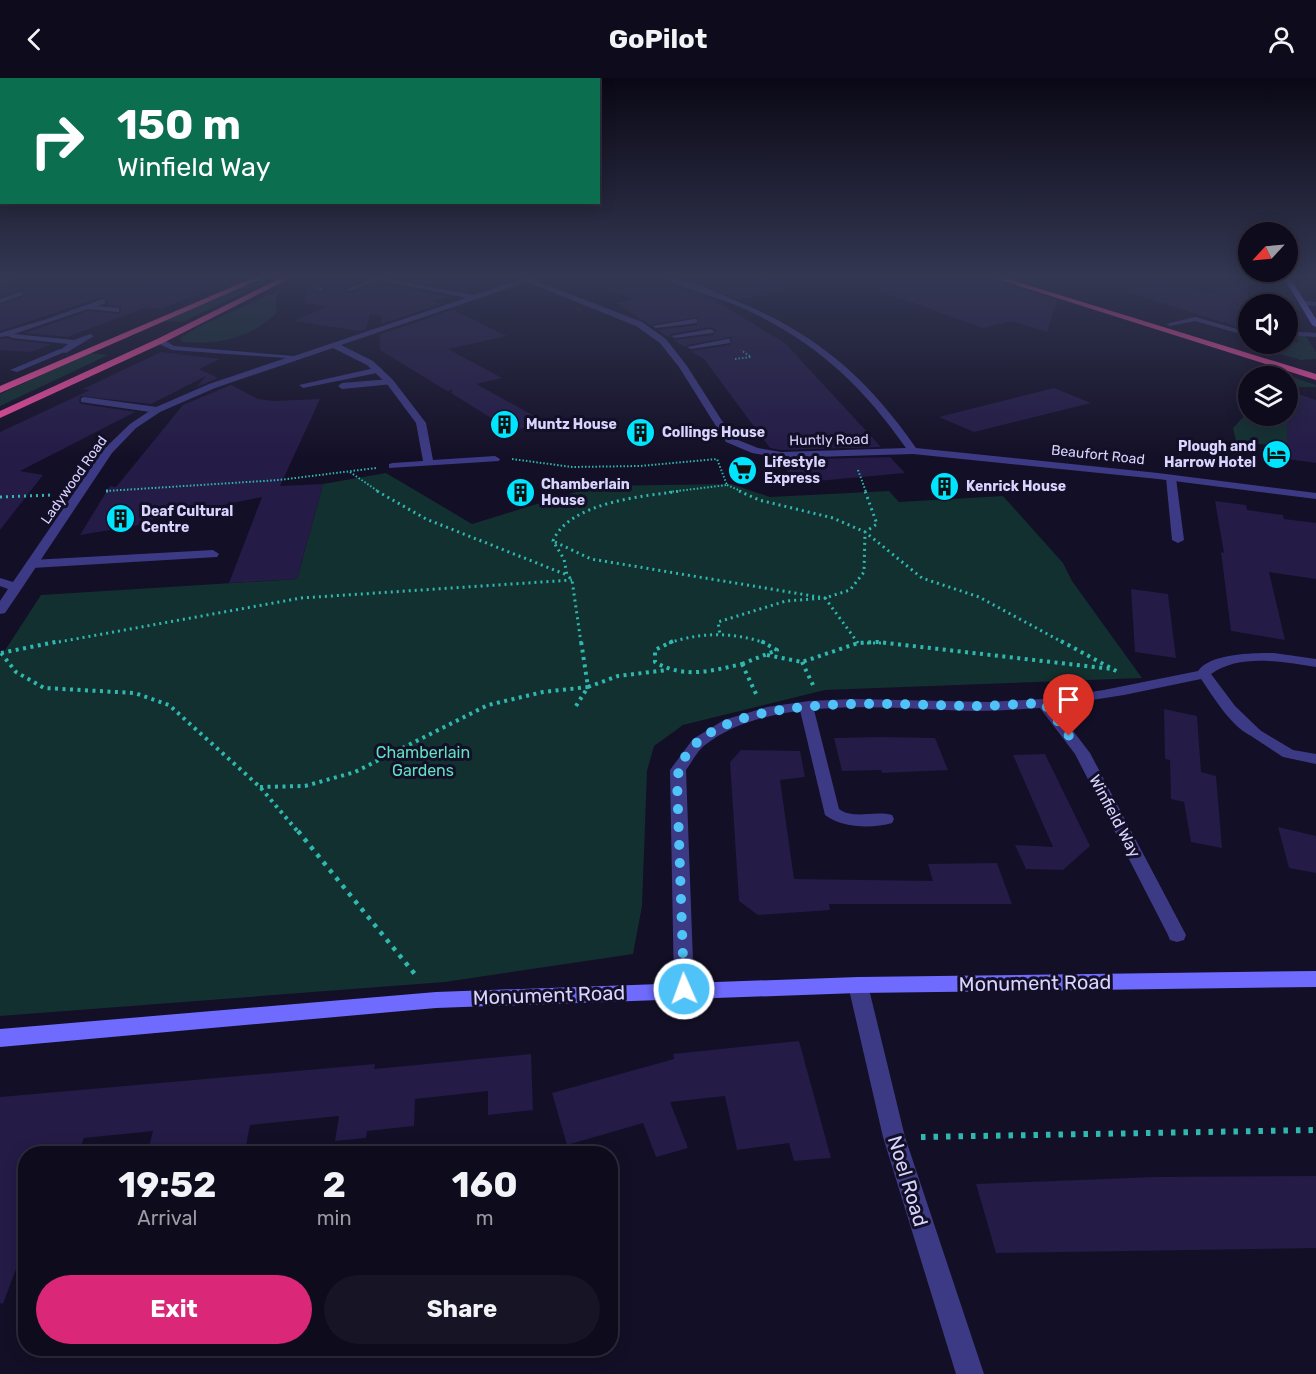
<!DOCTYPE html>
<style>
body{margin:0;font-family:Rubik,sans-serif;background:#171425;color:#f1f3f6;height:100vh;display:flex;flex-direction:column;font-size:22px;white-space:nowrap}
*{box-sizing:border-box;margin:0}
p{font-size:20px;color:#9b9ba3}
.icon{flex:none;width:33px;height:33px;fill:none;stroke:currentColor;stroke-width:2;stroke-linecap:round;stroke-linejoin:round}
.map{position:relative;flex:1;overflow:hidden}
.details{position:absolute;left:18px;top:1068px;width:600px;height:210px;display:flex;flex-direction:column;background:#0e0b1c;border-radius:24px;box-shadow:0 3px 15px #0003,0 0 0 2px #2e2b3b}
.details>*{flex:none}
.hud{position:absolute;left:0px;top:0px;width:600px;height:126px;box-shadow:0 3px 15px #0003,0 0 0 2px #2e2b3b;background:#0b6e4f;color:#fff;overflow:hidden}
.needle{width:39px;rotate:244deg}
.controls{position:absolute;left:1238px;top:144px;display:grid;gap:12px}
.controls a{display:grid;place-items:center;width:60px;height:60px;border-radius:50%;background:#0e0b1c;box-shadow:0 3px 15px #0003,0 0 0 2px #2e2b3b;font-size:30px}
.pin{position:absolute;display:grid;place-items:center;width:51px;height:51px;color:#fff;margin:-62px -26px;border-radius:50% 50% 50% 0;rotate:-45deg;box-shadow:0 0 6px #0007}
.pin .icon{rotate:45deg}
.me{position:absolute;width:66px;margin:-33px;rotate:358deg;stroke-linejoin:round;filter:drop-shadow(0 0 4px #0008)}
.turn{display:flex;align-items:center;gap:21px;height:126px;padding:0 18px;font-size:27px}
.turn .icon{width:78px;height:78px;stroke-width:2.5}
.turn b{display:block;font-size:42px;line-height:51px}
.eta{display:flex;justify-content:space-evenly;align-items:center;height:102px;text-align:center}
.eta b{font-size:36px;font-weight:700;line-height:42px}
.cta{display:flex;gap:12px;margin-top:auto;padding:12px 18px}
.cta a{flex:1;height:69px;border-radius:36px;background:#db2777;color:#fff;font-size:24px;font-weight:700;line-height:69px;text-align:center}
.cta a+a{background:#171425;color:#f1f3f6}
header{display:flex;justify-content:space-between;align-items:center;height:78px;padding:0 18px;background:#0e0b1c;font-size:27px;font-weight:700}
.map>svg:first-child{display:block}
.green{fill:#12302f}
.building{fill:#241b47}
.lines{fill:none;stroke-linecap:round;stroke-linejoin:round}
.path-far4{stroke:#2fb8b0;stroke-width:2;stroke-dasharray:1.5 2;stroke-linecap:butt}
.path-far3{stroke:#2fb8b0;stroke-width:3;stroke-dasharray:2 4;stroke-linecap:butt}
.path-far2{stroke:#2fb8b0;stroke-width:4;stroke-dasharray:3 4.5;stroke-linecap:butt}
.path-far1{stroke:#2fb8b0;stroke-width:4.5;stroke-dasharray:4 6;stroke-linecap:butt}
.path{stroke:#2fb8b0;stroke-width:6;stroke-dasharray:4.5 8;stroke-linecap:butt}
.lane{fill:#3d3a85;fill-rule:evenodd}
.street{fill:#3d3a85;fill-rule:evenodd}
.secondary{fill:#6f6bff;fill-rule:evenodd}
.highway{fill:#ff4fa3;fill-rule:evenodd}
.route{stroke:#4fc3f7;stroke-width:10;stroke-dasharray:0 18}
.labels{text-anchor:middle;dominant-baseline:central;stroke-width:6;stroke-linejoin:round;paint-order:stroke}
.far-poi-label{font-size:14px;font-weight:bold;fill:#d9d4ff;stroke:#130f26;text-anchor:start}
.far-street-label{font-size:14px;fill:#d9d4ff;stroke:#130f26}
.park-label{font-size:16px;fill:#5fe0c0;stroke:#130f26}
.street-label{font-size:16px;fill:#d9d4ff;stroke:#130f26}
.near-street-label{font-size:20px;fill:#d9d4ff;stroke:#130f26}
</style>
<header><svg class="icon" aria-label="back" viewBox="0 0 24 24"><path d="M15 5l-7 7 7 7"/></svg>GoPilot<svg class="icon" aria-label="person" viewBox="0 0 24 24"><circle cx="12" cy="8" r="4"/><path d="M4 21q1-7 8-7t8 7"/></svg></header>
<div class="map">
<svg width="1316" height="1296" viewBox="0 0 1316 1296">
<rect width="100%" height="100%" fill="#130f26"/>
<path class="green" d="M263 200H273L183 244 163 243Z
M280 212 276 221V236C248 261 219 267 183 264L180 260 198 249Z
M1293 256 1305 257 1316 274V281L1301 282 1248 266H1284L1300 263 1291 259Z
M90 275 108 277 0 328V316Z
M1261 289 1316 307V309H1287V298H1249L1252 293Z
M1248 334V338H1284L1298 344 1316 373 1236 363 1233 350Z
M386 395 472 446 595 408 731 406 770 419 889 413 899 424 1003 418 1063 485 1072 503 1142 600 825 612 683 647 654 668 647 693 642 828 633 876 445 904 0 938V580L41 517 297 501 323 406Z"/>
<path class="building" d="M15 200H150L222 206 160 231 146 229 68 259 25 255 88 233 119 236 121 234V228L107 227 108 224 102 219 0 253V227L25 218 20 212 0 219V208Z
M308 200H368L343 211 350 215 378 204 448 219 435 223 441 226 381 246V238L370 236 366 251 360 253 293 243 327 229 305 225Z
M395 200H491L492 204 466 213Z
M584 200H662L676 208 720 224H717L785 265 881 369 781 372 770 370 704 281 691 273 730 267 732 259 687 267 685 269 673 262 713 257 716 252 710 249 671 256 669 259 658 252 697 247 699 239 650 247 616 225 635 221 583 205Z
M680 200H784L785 213 738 221Z
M853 200H992L993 202 1057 222 1047 254 1012 243 983 250 853 203Z
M1011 200H1064L1060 214Z
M1131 200H1157L1217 217 1207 200H1248V252L1127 214Z
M453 232 507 258 448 271 502 300 476 306 545 344 512 353 451 315 453 312 447 313 380 272V256Z
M8 260 12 262 51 266 32 274 0 272V261Z
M161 274 220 281 199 291 218 300 197 309 206 298 151 326 80 318 79 324 81 326 135 334 20 393 43 397 0 452V354L90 312 83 311Z
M231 307 258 321 274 323 320 321 280 408 323 406 297 501 229 505 262 419 150 442 151 445 80 457 110 408 116 409 183 327Z
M1054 310 1091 325 974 354 939 339Z
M1287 312 1316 322V385L1287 381Z
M890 379 905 395 796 405 779 382Z
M1215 423 1246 427 1247 432 1283 437 1284 441 1316 445V501L1269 494 1285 562 1231 553 1221 474 1224 475Z
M1131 511 1168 516 1176 580 1135 574Z
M1164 631 1197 638 1201 694 1216 698 1222 770 1191 764 1184 724 1171 721 1170 682 1165 681Z
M881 659 935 660 948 692 882 695 881 692 842 693 834 660Z
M741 672 800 673 805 699 780 702 794 801 933 803 928 786 997 785 1012 826H829L830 832 758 837 739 823 730 684Z
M1045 676 1090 768 1063 792 1026 791 1015 767 1053 769 1013 677Z
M1278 749 1316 758V795L1289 790Z
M799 963 831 1080 794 1083 789 1065 737 1072 725 1018 670 1024 688 1070 656 1079 643 1045 567 1067 552 1015 674 981 673 976Z
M531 976 533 1032 488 1037V1013L415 1021 414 1048 367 1053 366 1060 335 1063 339 1038 250 1047 246 1068 197 1073V1076H147L153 1053 84 1060 78 1076H26V1164L3 1226 0 1225V1019L375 986 374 991Z
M1316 1098V1170L996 1175 976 1106 1155 1099Z"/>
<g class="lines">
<path class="path-far4" d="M317 210 322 211
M735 281 751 279 741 272
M512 381 572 389 640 388 717 381
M858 392 866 414
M350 394 379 414
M727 407 743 414
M106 413 279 402 376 390
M669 414 727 407 717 381"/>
<path class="path-far3" d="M106 413H110
M377 413 426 441 567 497
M739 413 759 422 833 440 865 454 922 500 979 519 1064 565
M0 419 53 417
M555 464 591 481 825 520 786 523 718 544 720 557
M53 565 301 520 572 502
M581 565 572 502 567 497 564 481 553 463C569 424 644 418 681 413
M669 565C701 554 733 554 765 565
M858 565 825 520 850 512 864 494 865 454 877 446 865 413
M861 565H885"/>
<path class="path-far2" d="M673 563 655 572V584C684 601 711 593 742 586
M1061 563 1118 594
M1 575 16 594 44 610 135 615 169 627 260 709 299 755
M1 575 60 563
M767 577 802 584 858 565 878 564 1112 591
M802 584 813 607
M742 586 757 618
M742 586 777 572 761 563
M576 628 588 609 618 598 667 592
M260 709 305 708 355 694 488 627 543 614 588 609 581 563"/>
<path class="path-far1" d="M298 753 418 900"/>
<path class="path" d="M921 1059 1316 1052"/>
<path class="lane" d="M21 214 23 217 0 225V221Z
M1303 223 1316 224V228L1300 227Z
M1195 239 1248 254V258L1195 243 1170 248 1166 246Z
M694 241H697V245L656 250 652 248Z
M710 251 714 253 713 255 675 260 671 258Z
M1287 253 1316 255V259L1287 257Z
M727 261H730V265L691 271 687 269Z
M60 271 67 273 17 294 10 292Z
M379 289 383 292 382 294 303 310 299 307Z
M390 301 394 304 393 306 342 311 338 308 342 305Z
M84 319 157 329 162 332 157 335 81 324V320Z
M1171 397 1176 400 1184 462 1178 465 1172 462 1166 400Z
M213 472 219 476 217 479 32 490 26 486 32 482Z
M806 624 813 628 839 731C854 742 874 732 892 737L894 741 892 745C872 751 842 750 825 737L799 628Z
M1253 648 1293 672 1316 676V686L1283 679 1248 656 1245 653 1248 650Z"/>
<path class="street" d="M5 200H13L0 206V202Z
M373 200H385L474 217 524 200H535L534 202 642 244 666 261 687 288 733 360 758 370 781 374 906 370C860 304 811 260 736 227 721 221 673 207 664 200 684 200 707 210 725 218 812 253 863 294 916 370L1158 395 1316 415V421L1158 401 913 376 781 380 752 375 726 364 679 289 660 265 636 248 527 204 341 267 373 283 393 302 426 345 433 382 495 378 500 381 499 383 389 390V386L393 385 423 383 416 345 387 306 367 287 333 270 215 310 160 334 136 350 112 375 20 513 5 535 0 536V523L8 511 0 508V500L13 504 104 371 130 346 154 330 209 306 286 280 172 272 157 265V261H163L174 268 294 278 466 220 378 202 350 213 345 212Z
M103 221 106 225 97 228 119 230V234L88 231 14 256 74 262 90 256 94 258 66 275 59 273 68 266 12 260 8 258 0 259V255L47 241Z
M1274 575 1316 581V589C1283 584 1240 575 1211 596L1235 628 1261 653 1253 658C1234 653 1212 617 1201 601L1124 617 1054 628 1090 675 1186 857 1184 862 1177 864 1170 862 1168 857 1075 676 1040 630C1019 631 997 633 976 633 897 631 770 615 705 667 697 673 692 684 686 692L694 911 691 917 684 919 677 917 674 911 670 692 693 661 724 642 767 629 809 623 854 621 988 624 1043 621 1104 612 1198 593C1210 575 1255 575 1274 575Z
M858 899 865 901 868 907 905 1059 984 1296H956L883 1059 848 907 851 901Z"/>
<path class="secondary" d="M1284 200H1290L1316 241V249L1312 247Z
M1316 893V909L858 915 436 930 0 969V951L436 914 858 899Z"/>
<path class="highway" d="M253 200H263L0 315V308Z
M281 200H290L163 265 0 340V333L157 261Z
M994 200H1005L1316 296V302Z"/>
</g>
<linearGradient id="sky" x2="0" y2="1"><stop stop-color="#0a0815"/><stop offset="0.52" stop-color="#333752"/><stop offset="1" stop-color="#333752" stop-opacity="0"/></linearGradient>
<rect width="1316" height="381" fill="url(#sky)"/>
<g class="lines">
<path class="route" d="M684 911 677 702C690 606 903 628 971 628 995 628 1020 626 1044 625L1069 658"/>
</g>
<defs>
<symbol id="building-disc" viewBox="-11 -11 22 22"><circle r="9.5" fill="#00e5ff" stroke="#130f26"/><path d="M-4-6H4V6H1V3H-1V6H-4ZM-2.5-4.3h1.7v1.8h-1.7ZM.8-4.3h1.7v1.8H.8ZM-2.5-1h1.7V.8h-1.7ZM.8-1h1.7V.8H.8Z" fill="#111"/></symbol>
<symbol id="hotel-disc" viewBox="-11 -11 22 22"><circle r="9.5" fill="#00e5ff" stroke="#130f26"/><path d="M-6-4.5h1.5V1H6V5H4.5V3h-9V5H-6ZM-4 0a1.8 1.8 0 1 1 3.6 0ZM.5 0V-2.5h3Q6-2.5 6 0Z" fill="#111"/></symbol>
<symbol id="supermarket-disc" viewBox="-11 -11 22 22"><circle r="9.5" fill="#00e5ff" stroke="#130f26"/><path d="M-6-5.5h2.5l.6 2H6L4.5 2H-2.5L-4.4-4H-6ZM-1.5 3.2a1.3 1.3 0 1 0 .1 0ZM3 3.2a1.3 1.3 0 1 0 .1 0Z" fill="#111"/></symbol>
</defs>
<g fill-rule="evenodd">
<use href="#building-disc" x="488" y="330" width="33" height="33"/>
<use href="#building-disc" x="624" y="338" width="33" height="33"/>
<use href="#hotel-disc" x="1260" y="360" width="33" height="33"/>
<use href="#supermarket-disc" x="726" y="376" width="33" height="33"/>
<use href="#building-disc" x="928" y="392" width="33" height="33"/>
<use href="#building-disc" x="504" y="398" width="33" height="33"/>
<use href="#building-disc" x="104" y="424" width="33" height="33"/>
</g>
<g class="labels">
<g class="far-poi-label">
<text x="526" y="346">Muntz House</text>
<text x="662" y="354">Collings House</text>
<text x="1256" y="368" text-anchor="end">Plough and<tspan x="1256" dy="16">Harrow Hotel</tspan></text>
<text x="764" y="384">Lifestyle<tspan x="764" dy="16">Express</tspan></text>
<text x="541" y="406">Chamberlain<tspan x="541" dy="16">House</tspan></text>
<text x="966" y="408">Kenrick House</text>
<text x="141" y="433">Deaf Cultural<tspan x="141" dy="16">Centre</tspan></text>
</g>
<g class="far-street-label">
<text transform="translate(829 362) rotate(-1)">Huntly Road</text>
<text transform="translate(1098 377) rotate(6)">Beaufort Road</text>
<text transform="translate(74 402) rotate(-55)">Ladywood Road</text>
</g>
<g class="park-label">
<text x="423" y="674">Chamberlain<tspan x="423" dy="18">Gardens</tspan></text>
</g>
<g class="street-label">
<text transform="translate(1115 738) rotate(62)">Winfield Way</text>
</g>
<g class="near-street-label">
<text transform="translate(1035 905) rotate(-1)">Monument Road</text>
<text transform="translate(549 917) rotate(-2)">Monument Road</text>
<text transform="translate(908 1103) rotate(73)">Noel Road</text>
</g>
</g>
</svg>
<div class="controls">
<a><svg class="needle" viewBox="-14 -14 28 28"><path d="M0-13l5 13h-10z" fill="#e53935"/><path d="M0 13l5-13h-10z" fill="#9b9ba3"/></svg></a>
<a><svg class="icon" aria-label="sound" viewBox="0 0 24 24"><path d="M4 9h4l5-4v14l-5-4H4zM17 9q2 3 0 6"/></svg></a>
<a><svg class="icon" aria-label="layers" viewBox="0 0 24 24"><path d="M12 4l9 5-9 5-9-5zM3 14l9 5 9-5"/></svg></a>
</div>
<div class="pin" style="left:1069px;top:658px;background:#d93025"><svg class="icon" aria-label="arrive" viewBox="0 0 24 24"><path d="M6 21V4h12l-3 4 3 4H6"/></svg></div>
<svg class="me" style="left:684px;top:911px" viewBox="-20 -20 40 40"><circle r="17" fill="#4fc3f7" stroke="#fff" stroke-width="3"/><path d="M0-11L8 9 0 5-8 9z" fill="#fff"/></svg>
<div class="hud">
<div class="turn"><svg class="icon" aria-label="right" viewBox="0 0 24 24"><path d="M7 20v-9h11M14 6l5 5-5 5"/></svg><div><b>150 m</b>Winfield Way</div></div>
</div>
<section class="details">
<div class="eta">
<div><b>19:52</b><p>Arrival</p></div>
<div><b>2</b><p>min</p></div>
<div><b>160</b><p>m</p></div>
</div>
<div class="cta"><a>Exit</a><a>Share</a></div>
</section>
</div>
